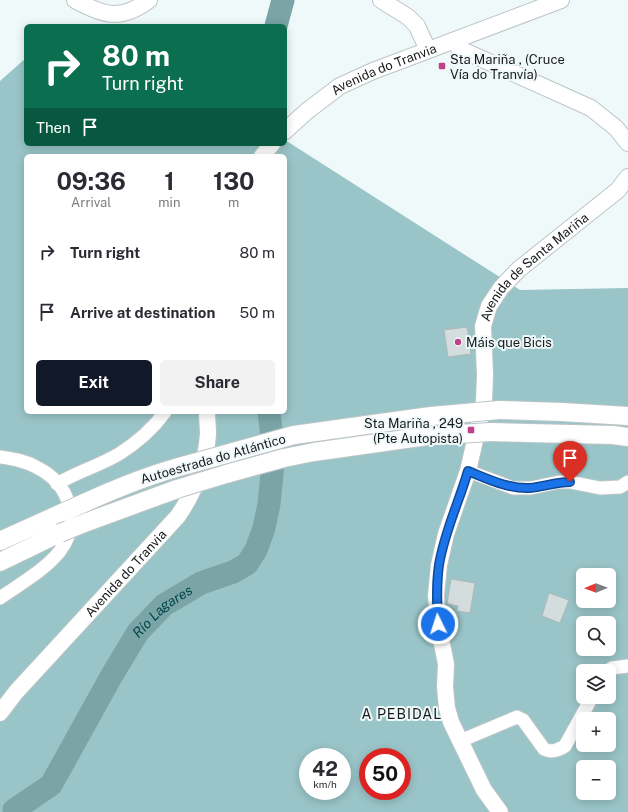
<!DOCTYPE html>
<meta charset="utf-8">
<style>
body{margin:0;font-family:"Public Sans",sans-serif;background:#f2f2f3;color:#2b2b33;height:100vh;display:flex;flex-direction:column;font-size:15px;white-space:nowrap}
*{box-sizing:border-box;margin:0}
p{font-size:13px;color:#7c7c81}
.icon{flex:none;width:22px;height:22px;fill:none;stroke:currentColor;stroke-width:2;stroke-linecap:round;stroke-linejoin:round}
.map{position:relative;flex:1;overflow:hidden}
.panel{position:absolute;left:24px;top:154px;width:263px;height:260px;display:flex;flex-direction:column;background:#fff;border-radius:6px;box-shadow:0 2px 10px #0003}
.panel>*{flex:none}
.banner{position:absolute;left:24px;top:24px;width:263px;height:122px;border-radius:6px;box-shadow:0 2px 10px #0003;background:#0b6e4f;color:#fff;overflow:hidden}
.needle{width:26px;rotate:269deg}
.tools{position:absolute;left:576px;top:568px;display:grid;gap:8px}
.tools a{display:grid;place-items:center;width:40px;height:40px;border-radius:6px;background:#fff;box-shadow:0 2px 10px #0003;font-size:20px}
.speed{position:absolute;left:299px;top:748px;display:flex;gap:8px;font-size:20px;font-weight:700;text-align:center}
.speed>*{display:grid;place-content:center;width:52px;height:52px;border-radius:50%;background:#fff;box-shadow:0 2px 10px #0003;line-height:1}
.speed small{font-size:10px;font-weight:400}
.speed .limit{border:6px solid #d22;background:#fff;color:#111}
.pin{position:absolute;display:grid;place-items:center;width:34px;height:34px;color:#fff;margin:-41px -17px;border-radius:50% 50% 50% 0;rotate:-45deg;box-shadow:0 0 4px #0007}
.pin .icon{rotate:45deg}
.me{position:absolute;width:44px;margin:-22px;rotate:356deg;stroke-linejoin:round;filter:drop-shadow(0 0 3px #0008)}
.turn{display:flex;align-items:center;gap:14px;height:84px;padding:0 12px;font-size:18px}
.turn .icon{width:52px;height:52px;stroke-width:2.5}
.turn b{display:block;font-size:28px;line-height:34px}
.then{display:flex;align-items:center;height:38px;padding:0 12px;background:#0003;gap:8px;font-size:15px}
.eta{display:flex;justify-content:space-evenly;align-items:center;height:68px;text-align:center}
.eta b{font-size:24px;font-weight:700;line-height:28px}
.action{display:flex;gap:8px;margin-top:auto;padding:8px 12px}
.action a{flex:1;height:46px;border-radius:6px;background:#111827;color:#fff;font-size:16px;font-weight:700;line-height:46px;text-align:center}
.action a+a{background:#f2f2f3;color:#2b2b33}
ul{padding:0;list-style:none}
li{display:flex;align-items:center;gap:12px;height:60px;padding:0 12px}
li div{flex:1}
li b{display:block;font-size:15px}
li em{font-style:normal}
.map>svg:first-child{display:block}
.forest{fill:#9ac5c8;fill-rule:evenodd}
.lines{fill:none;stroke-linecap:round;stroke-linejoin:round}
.river{stroke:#7aa4a6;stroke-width:23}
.building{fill:#d4ddde;stroke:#afb8b8}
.minor-casing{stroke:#bcc5c6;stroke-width:15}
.major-casing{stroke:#bcc5c6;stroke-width:18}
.highway-casing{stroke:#bcc5c6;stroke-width:20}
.minor{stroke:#fff;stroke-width:13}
.major{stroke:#fff;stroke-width:16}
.highway{stroke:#fff;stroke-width:18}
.highway-bridge-casing{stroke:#bcc5c6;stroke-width:20;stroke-linecap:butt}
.highway-bridge{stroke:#fff;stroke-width:18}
.route-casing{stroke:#114b97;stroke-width:10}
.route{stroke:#1a73e8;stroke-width:7}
.poi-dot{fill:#c24088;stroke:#f0f9fa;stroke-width:1.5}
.labels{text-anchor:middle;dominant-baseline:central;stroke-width:4;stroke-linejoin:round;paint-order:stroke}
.poi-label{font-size:13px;fill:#181b1c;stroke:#f0f9fa;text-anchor:start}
.street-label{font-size:13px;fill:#181b1c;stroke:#f0f9fa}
.water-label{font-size:14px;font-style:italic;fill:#03474b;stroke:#f0f9fa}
.neighbourhood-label{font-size:14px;letter-spacing:1px;fill:#181b1c;stroke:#f0f9fa}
</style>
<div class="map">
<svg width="628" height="812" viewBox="0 0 628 812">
<rect width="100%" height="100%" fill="#f0f9fa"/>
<path class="forest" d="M26 58V144H285V140L520 290 628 288V812H0V81ZM26 156H285V412H26ZM583 575H609V601H583ZM583 623H609V649H583ZM583 671H609V697H583ZM583 719H609V745H583ZM308 757H342V791H308ZM368 757H402V791H368ZM583 767H609V793H583Z"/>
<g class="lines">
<g class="river">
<path d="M276 26 283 0"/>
<path id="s1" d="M14 812V810L51 785 112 675 138 632 164 605 201 583 233 572 247 564 256 550 264 528 269 504 274 454 269 412"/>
</g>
</g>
<path class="building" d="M467 327 471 354 448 357 444 330Z
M451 579 475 583 470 613 457 611 458 606 447 604Z
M549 593 569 600 560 623 542 616Z"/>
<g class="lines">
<defs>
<path id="minor" d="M0 457C14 459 26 461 38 468 69 484 82 521 60 551 45 570 20 584 0 598
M468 471 513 488H531L559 482H570L600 488 620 487 628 482
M57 484C76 472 99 466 119 454 138 442 152 430 165 412
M607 671 612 668 628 666
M460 741 517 717 523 720 544 749C552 753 558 750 565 746L592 697"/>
<g id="major">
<path d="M75 0C104 16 121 21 149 0"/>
<path d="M381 0 408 17 417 26 428 50"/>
<path d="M453 41 462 50 591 108 616 128 628 143"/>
<path id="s2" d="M285 131 307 111 340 86 373 71 561 0"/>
<path d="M262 156 272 144"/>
<path id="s3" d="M0 713 16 692 178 516C195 491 206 465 208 434 208 427 207 419 207 412"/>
<path id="s4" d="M500 812 484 790 451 722 447 708 445 687 446 664 438 624 436 595 439 565 446 534 468 471 484 401 485 375 483 326 489 306 501 288 518 270 618 190 628 177"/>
</g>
<path id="highway" d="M499 410 562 412 628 416
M490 432 613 435 628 437
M226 454 294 435
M226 474 284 458
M84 503C117 488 152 474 186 465
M87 522 177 489
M0 541 64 512
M0 562 60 533"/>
</defs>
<use href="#minor" class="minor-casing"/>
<use href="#major" class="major-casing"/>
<use href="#highway" class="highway-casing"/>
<use href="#minor" class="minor"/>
<use href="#major" class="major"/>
<use href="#highway" class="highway"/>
<defs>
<path id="highway-bridge" d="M294 435 431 416 499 410
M284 458 314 452 427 436 490 432
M186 465 226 454
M177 489 226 474
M64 512 84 503
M60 533 87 522"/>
</defs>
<use href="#highway-bridge" class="highway-bridge-casing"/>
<use href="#highway-bridge" class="highway-bridge"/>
</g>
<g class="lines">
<defs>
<path id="route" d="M438 624C437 604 436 585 439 565 444 533 459 502 468 471 488 479 508 489 530 488 543 487 556 482 570 482"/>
</defs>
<use href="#route" class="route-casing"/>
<use href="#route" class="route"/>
</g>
<g class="poi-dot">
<rect x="438" y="62" width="8" height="8" rx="2"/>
<circle cx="458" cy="342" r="4"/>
<rect x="467" y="426" width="8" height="8" rx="2"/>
</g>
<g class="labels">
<g class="poi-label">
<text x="450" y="59">Sta Mariña , (Cruce<tspan x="450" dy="15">Vía do Tranvía)</tspan></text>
<text x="466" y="342">Máis que Bicis</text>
<text x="463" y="423" text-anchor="end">Sta Mariña , 249<tspan x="463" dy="15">(Pte Autopista)</tspan></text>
</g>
<g class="street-label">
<text stroke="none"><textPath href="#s2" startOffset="118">Avenida do Tranvia</textPath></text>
<text stroke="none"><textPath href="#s4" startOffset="587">Avenida de Santa Mariña</textPath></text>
<text transform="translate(213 459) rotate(-16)">Autoestrada do Atlántico</text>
<text stroke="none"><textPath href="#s3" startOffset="188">Avenida do Tranvia</textPath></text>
</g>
<g class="water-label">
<text stroke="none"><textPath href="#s1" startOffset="255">Río Lagares</textPath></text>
</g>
<g class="neighbourhood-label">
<text x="402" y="714">A PEBIDAL</text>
</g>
</g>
</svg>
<div class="tools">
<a><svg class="needle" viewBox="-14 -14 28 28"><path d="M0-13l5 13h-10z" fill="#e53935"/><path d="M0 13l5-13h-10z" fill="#7c7c81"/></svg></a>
<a><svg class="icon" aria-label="search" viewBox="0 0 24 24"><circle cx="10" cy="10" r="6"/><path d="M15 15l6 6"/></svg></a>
<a><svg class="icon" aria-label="layers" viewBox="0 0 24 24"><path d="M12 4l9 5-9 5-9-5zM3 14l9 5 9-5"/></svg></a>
<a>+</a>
<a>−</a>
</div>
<div class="speed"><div>42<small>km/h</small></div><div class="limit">50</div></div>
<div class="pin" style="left:570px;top:482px;background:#d93025"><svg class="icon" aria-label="arrive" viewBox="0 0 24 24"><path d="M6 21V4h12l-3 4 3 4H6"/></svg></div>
<svg class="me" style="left:438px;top:624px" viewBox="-20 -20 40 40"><circle r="17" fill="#1a73e8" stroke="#fff" stroke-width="3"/><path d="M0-11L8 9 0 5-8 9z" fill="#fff"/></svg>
<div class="banner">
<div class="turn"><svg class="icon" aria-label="right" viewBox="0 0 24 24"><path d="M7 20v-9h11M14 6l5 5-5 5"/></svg><div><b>80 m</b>Turn right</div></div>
<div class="then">Then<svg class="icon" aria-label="arrive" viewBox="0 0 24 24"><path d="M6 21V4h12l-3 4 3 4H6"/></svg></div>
</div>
<section class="panel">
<div class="eta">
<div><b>09:36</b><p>Arrival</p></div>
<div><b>1</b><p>min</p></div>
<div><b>130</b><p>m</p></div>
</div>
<ul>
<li><svg class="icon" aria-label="right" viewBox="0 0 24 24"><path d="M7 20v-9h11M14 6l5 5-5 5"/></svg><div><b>Turn right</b></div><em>80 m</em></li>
<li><svg class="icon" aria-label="arrive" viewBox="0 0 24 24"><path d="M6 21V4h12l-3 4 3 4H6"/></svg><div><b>Arrive at destination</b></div><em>50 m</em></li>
</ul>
<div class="action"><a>Exit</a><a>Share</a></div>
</section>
</div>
